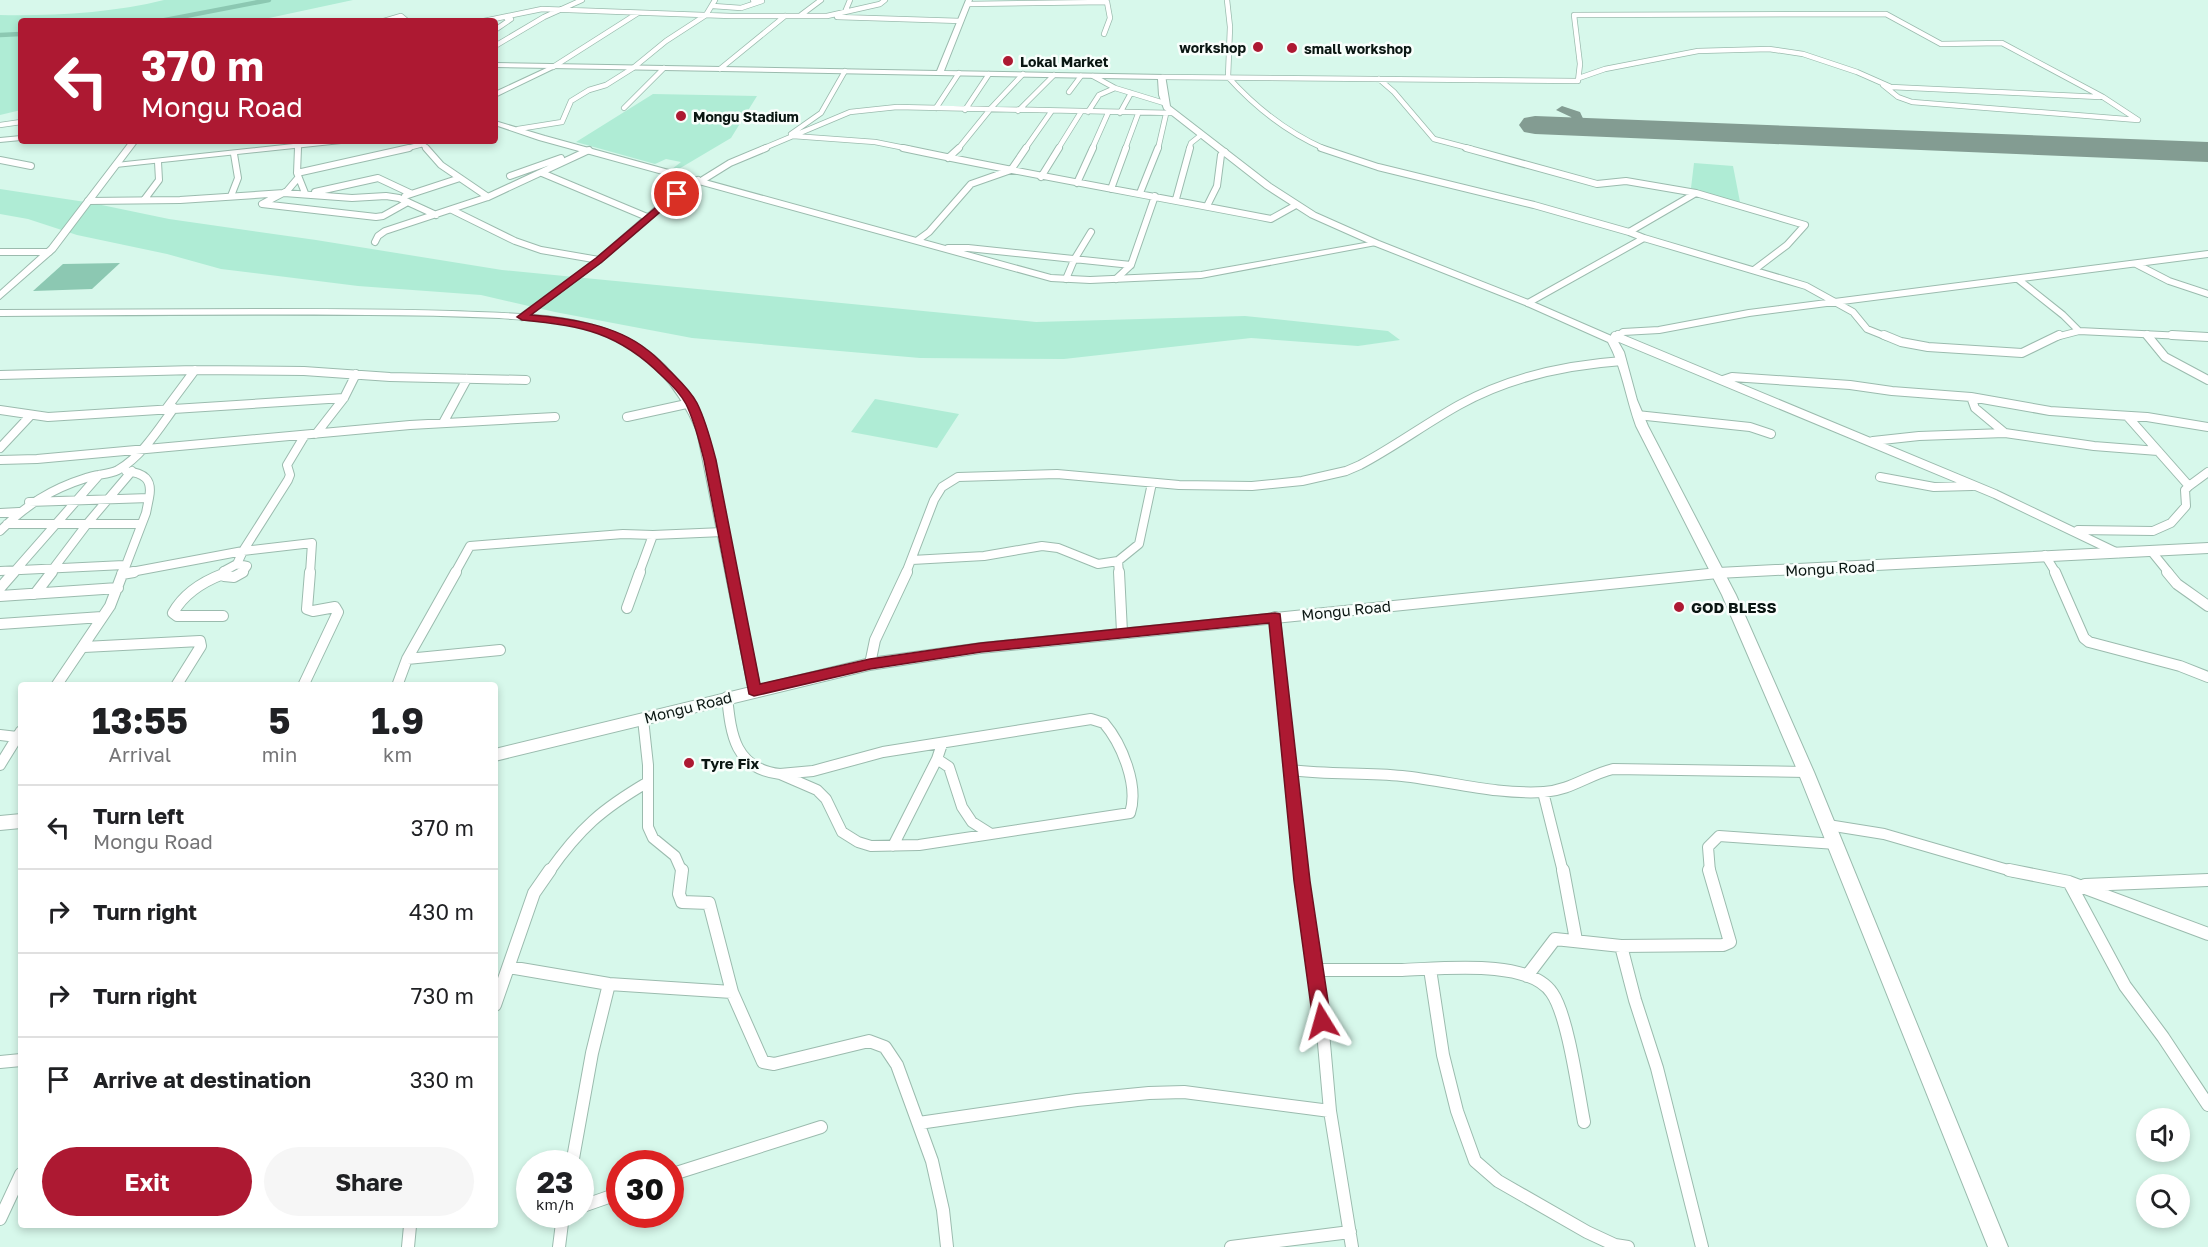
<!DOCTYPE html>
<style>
body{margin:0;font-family:"Golos Text",sans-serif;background:#f6f6f6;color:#202124;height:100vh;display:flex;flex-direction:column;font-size:22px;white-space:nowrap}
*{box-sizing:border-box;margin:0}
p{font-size:20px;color:#757577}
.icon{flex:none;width:33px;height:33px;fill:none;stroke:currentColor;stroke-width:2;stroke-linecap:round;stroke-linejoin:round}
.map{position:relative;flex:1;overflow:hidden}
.panel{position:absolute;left:18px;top:682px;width:480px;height:546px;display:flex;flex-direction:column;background:#fff;border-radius:6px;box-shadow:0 3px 9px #0003}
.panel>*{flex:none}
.guide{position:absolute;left:18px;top:18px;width:480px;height:126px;border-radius:6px;box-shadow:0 3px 9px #0003;background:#ad1932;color:#fff;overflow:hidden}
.tools{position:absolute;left:2136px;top:1108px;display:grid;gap:12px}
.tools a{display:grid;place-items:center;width:54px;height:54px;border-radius:50%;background:#fff;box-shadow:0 3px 9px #0003;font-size:30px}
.speed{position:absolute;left:516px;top:1150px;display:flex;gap:12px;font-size:30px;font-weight:700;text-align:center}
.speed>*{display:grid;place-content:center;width:78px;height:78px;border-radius:50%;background:#fff;box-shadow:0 3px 9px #0003;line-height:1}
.speed small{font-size:15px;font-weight:400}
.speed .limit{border:9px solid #d22;background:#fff;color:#111}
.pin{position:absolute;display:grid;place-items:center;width:51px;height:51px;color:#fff;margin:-26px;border:3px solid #fff;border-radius:50%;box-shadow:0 2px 6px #0007}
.me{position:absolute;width:66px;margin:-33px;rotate:352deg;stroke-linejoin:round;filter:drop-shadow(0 0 4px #0008)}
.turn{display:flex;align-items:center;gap:21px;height:126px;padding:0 24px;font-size:27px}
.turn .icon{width:78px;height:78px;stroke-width:2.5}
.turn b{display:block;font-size:42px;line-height:51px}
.eta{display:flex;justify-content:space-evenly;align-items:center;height:102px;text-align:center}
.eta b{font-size:36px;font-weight:700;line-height:42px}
.primary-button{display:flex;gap:12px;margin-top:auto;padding:12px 24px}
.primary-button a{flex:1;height:69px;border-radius:36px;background:#ad1932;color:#fff;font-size:24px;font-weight:700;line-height:69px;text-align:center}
.primary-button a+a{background:#f6f6f6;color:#202124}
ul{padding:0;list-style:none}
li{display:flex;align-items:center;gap:18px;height:84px;padding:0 24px;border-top:2px solid #e0e0e0}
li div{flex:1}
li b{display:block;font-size:22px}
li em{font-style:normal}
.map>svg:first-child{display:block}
.green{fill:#afecd5}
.water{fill:#8cc8b2}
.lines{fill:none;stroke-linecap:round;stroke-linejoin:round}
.canal{stroke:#8cc8b2;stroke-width:4.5}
.taxiway{fill:#839c92;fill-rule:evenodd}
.runway{fill:#839c92;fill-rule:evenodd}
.minor-far4-casing{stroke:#9bbbae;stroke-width:6}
.minor-far3-casing{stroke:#9bbbae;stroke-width:8}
.minor-far2-casing{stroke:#9bbbae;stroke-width:10}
.minor-far1-casing{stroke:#9bbbae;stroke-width:12}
.minor-casing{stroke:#9bbbae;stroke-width:14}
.tertiary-casing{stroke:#9bbbae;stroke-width:2}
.secondary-casing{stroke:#9bbbae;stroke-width:2}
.primary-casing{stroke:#9bbbae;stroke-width:2}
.minor-far4{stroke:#fff;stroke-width:4.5}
.minor-far3{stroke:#fff;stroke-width:6}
.minor-far2{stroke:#fff;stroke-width:8}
.minor-far1{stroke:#fff;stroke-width:10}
.minor{stroke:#fff;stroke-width:12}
.tertiary{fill:#fff;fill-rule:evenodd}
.secondary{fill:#fff;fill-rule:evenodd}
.primary{fill:#fff;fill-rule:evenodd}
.route{fill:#ad1932;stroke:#701020;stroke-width:1.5}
.poi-dot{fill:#ad1932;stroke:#f8fefb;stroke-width:2}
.labels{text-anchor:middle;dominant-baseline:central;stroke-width:5;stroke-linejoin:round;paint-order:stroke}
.far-poi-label{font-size:14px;font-weight:bold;fill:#0a1612;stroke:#f8fefb;text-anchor:start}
.street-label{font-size:15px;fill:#0a1612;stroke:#f8fefb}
.poi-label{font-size:15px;font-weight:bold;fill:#0a1612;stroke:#f8fefb;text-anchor:start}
</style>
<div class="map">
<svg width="2208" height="1247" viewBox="0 0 2208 1247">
<rect width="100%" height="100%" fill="#d7f8eb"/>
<path class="green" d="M164 0H353L255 21H21V110L0 115V15C52 16 113 13 164 0Z
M653 94 757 96 731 138 677 170 672 169 681 162 666 159 655 164 576 142Z
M1694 163 1733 166 1740 202H1733L1691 188Z
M0 189 92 203 169 219 316 240 502 270 1036 322 1245 316 1388 331 1400 340 1358 346 1251 338 1064 359 920 358 692 338 555 312 481 295 358 286 221 269 167 254 77 235 28 219 0 214Z
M875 399 959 414 937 448 851 432Z"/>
<path class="water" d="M120 263 92 289 33 291 63 264Z"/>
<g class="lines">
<path class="canal" d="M160 21 269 0
M0 35 21 34"/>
<path class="taxiway" d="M1562 106 1580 112 1587 127 1585 130H1577L1571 117 1556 110Z"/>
<path class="runway" d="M1535 116 2208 142V162L1535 134 1524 132 1519 125 1524 118Z"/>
<defs>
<path id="minor-far4" d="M1227 0 1230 27 1228 77C1256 108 1286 132 1325 149
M968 4 1107 2 1110 18 1104 34
M713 6 741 8 762 1 753 0
M845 12 850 0
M801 15 821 0
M837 17 961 21
M384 21 401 16 407 21
M484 21 542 9 731 16H827L880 4 885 0
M495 30 511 19H507
M495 46 544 17 582 0
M553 67 638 13
M720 69 785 16
M845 71 821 113 791 134 793 136 875 142 910 149
M1093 76 1115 88 1164 103
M1162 77 1578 81 1580 64 1574 15 1886 14 1941 44 2002 43 2103 97 2138 120 1912 102 1898 97 1883 85
M1579 78 1605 69 1698 51 1769 49 1803 54 1857 72 1891 87 2100 97
M1379 79 1394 92 1434 139 1472 149
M1069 92 1081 76
M624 108 664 68
M936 108 959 73
M965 110 989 74
M1018 111 1054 75
M1088 112 1099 95 1115 88
M1120 113 1131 93
M0 125 21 122
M518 129 562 122 571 101 589 90 606 85 633 68 666 41 706 15 715 0
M420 141 427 149
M298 149V147
M404 149 423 144
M762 149 850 112 897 107 1173 113
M958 149 992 107 1023 74
M1025 149 1051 112
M1058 149 1081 112
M1092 149 1108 113
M1125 149 1138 114
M1158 149 1166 114
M1189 149 1191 143 1201 135"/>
<path id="minor-far3" d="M298 148 297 173 305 193
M426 148 441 165 488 197
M903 148C1025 174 1148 195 1271 219L1296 205
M1321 148 1378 167 1534 205 1629 232
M1466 148 1597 184 1626 181 1696 193
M948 158 959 148
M0 160 31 166
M297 173 409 148
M542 173 647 217
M510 176 561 158
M1041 177 1059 148
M298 178 287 191 262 204 376 217 383 216 408 202
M701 181 730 163 766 148
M1077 183 1093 148
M1111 189 1126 148
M315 192 378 178 410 193
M1140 193 1158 148
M231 196 238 178 234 154
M405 196 460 178
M1176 199 1190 148
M144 200 159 180 158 162
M88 201 180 200 284 193 352 198 386 196 399 198 436 215
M1207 206 1217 186 1221 155 1225 152
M452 210 515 241 541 250 599 260
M1644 238 1629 232 1696 193 1805 225 1787 245 1754 270
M918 240 929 232 971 184 1011 170 1026 148
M375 242 378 236 385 231 488 197 589 150
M948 248H968L1131 265
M0 252H49
M2136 264 2169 281 2208 294
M1066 279 1074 260 1091 232
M1116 279 1131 265 1155 196
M2019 280 2063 315 2079 331 2056 337
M1528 303 1644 238 1806 286 1853 312 1867 329 1887 337
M522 317 599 260 660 207 698 180
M2079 331 2204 337
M1616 337 1623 332 1659 330 1749 313 2208 254"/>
<path id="minor-far2" d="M1884 335 1901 342 1928 347 2022 353 2059 335
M2147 335 2165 357 2208 380
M2172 335 2208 337
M1615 336 1995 494 2118 553
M1612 340 1618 335
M0 375 195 370 304 371 390 377 526 380
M1723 380 1732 377 1850 385 1892 391 1971 397 2050 411 2147 417 2208 427
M1971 397 1975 408 2005 433
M166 409 195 370
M0 410 48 417 344 398
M1637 415 1750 427 1771 434
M627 417 691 403
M443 423 467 379
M316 434 344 398 356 374
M1873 441 1919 436 2005 433 2094 446 2158 451
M0 448 30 416
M0 460 37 459 410 425 555 417
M126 471C144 473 153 479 149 498
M1880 477 1934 487 1972 486
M2189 486 2208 472
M29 502 149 498 146 513 123 573
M0 513 19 512
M7 524H141
M2078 530 2153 531 2171 523 2186 506 2185 490 2189 486 2128 417
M0 531C26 505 51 489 86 478 96 474 108 475 118 470 142 456 158 430 174 408
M2152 552 2169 573
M2045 555 2056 573
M912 560 984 556 1042 546 1058 548 1098 564 1118 561
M237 564 247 566 242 573
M237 564 243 551 312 543 310 573
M0 571 124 565
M13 573 99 475
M50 573 87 524 132 471
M126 573 243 551 288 480 290 475 287 465 305 435
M224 573V571L237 564
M455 573 470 546 623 534 653 535
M639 573 653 535 723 532
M906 573 934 500 942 487 958 477 1057 474 1179 485 1252 486 1302 481 1346 471 1360 465C1394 447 1425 424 1459 405 1509 377 1565 365 1622 361
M1119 573 1118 561 1139 544 1152 483"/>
<path id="minor-far1" d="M224 572V576L234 577 243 572
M1119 572 1122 632
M2055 572 2084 638 2089 642 2180 666 2208 677
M2167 572 2177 584 2208 606
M122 574 134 572
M223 574C202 582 184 593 173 613L177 616H223
M0 588 14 572
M35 594 52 572
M0 596 118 588
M627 608 640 572
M1275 617 1301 872
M0 624 102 617
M84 647 200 641 201 646 176 686
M407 659 500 650
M870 664 875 640 907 572
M56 686 110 606 123 572
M303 686 338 612 335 607 313 611 307 609 310 572
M397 686 407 659 456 572
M727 697C731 735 735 769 780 774
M643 719 648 765V827L653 838 675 856 682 872
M1091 719 1104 723C1122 744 1139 786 1130 813L919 845 871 846 858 842 842 832 826 799 817 790 780 774 813 771 883 752Z
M0 735 17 737
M937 759 949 767 962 807 972 822 991 834
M0 765 21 731
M1292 770C1329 775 1366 772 1402 776 1449 781 1497 795 1544 792 1571 790 1588 775 1613 769L1806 772
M1543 792 1563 872
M1828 825 1884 834 2015 872
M893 846 937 759 942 744
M549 872C580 828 602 809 648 782
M1710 872 1708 847 1719 836 1836 844"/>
<path id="minor" d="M682 870 679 894 682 902 709 903 732 992 763 1062 774 1064 869 1041 885 1047 897 1065 932 1161 943 1210 947 1247
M1301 870 1322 1021 1330 1111 1352 1247
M1563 870 1576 940
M2009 870 2069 882 2208 934
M2069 882 2125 986 2163 1037 2208 1105
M2085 885 2208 880
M1621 946 1723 945 1730 942 1709 870
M509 967 609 984 732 992
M1430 969 1443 1055 1457 1111 1475 1161 1498 1181 1587 1232 1615 1245 1628 1247
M1315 970C1344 970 1373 970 1402 970 1439 969 1529 958 1552 993 1568 1016 1578 1091 1584 1122
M1527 976 1555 939 1621 946 1635 1000 1657 1068 1702 1247
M495 1005 534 893 550 870
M0 1062 21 1060
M919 1123 1077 1100 1149 1093 1184 1092 1330 1111
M572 1164 592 1053 609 984
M670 1175 821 1127
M580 1207 620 1193
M0 1219 21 1174
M408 1247 410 1226
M559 1247 563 1215
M1231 1247 1350 1232"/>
<path id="tertiary" d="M553 65 555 66V68L495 97V92Z
M495 121 545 136 1051 275 1090 277 1201 272 1376 241 1380 243 1376 245 1201 278 1090 283 1051 281 539 140 495 125Z
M321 141H345L341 143 116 167 112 165 116 163Z
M273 309C341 309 410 309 478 312 530 314 586 315 633 341 669 361 691 394 707 431L761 691 759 694H751L749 691 697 431C679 390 653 355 610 337 575 322 537 321 499 318 455 316 411 315 368 315 245 314 123 315 0 316V310Z"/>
<path id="secondary" d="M966 0H972L944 71 1165 75 1170 106 1271 184 1316 213 1379 241 1531 301 1616 338 1624 352 1637 400 1648 426 1736 595 1814 772 2008 1247H1988L1798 772 1722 595 1636 426C1626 399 1622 367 1608 342L1525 305 1373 245 1310 217 1265 188 1164 109 1159 95 1158 79 495 67V63L937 71Z
M21 136V140L0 142V138Z
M130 141H138L55 251 0 299V291L49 247Z"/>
<path id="primary" d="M2208 543V553L1718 578 981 653 870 670 495 761V749L870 658 981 643 1718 568Z
M21 814V828L0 830V816Z"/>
</defs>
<use href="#minor-far4" class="minor-far4-casing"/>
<use href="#minor-far3" class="minor-far3-casing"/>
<use href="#minor-far2" class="minor-far2-casing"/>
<use href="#minor-far1" class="minor-far1-casing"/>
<use href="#minor" class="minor-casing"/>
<use href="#tertiary" class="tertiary-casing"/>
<use href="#secondary" class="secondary-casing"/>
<use href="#primary" class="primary-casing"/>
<use href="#minor-far4" class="minor-far4"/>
<use href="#minor-far3" class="minor-far3"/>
<use href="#minor-far2" class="minor-far2"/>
<use href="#minor-far1" class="minor-far1"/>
<use href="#minor" class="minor"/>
<use href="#tertiary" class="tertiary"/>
<use href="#secondary" class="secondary"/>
<use href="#primary" class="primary"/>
</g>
<path class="route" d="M674 192 681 194 602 262 531 315C569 318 616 325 646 349 655 355 662 363 670 371 680 381 690 390 697 403 706 421 711 441 716 460L760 684 870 659 981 643 1275 613 1280 614 1310 881 1331 1021 1328 1027 1322 1029 1316 1027 1313 1021 1294 881 1269 623 981 652 870 669 754 696 749 694 704 460C699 441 695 422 686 404 680 393 671 384 662 376 619 333 581 325 522 320L517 317 596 258Z"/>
<g class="poi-dot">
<circle cx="1258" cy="47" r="6"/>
<circle cx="1292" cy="48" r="6"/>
<circle cx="1008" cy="61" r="6"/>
<circle cx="681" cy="116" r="6"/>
<circle cx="1679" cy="607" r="6"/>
<circle cx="689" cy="763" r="6"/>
</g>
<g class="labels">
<g class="far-poi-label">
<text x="1246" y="47" text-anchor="end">workshop</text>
<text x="1304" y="48">small workshop</text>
<text x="1020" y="61">Lokal Market</text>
<text x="693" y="116">Mongu Stadium</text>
</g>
<g class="street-label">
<text transform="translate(1830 568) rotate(-3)">Mongu Road</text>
<text transform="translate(1346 610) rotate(-6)">Mongu Road</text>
<text transform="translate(688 707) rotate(-14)">Mongu Road</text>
</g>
<g class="poi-label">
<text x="1691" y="607">GOD BLESS</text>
<text x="701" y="763">Tyre Fix</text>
</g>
</g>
</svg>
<div class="tools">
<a><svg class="icon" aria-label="sound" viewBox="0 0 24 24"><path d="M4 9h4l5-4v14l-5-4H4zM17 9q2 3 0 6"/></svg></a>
<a><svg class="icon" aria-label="search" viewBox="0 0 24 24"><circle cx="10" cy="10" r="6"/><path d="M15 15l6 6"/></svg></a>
</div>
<div class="speed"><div>23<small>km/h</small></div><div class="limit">30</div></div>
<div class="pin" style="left:677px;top:194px;background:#d93025"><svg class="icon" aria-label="arrive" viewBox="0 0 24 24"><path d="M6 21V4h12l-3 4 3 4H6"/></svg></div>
<svg class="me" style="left:1322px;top:1021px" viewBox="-20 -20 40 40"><path d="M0-17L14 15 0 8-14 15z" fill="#ad1932" stroke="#fff" stroke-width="4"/></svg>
<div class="guide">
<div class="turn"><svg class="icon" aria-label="left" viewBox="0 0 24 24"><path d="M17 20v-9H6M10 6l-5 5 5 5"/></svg><div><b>370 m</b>Mongu Road</div></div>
</div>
<section class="panel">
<div class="eta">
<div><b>13:55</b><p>Arrival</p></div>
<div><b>5</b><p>min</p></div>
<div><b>1.9</b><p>km</p></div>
</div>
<ul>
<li><svg class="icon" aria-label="left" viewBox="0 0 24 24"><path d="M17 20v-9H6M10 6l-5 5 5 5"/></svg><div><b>Turn left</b><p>Mongu Road</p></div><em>370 m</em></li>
<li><svg class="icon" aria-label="right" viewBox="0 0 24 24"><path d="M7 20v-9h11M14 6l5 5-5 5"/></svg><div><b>Turn right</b></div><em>430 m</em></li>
<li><svg class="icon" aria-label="right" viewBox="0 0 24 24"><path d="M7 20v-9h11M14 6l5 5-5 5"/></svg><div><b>Turn right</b></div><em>730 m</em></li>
<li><svg class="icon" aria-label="arrive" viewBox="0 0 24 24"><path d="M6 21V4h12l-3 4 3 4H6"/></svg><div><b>Arrive at destination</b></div><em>330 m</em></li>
</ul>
<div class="primary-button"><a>Exit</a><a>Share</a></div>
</section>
</div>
